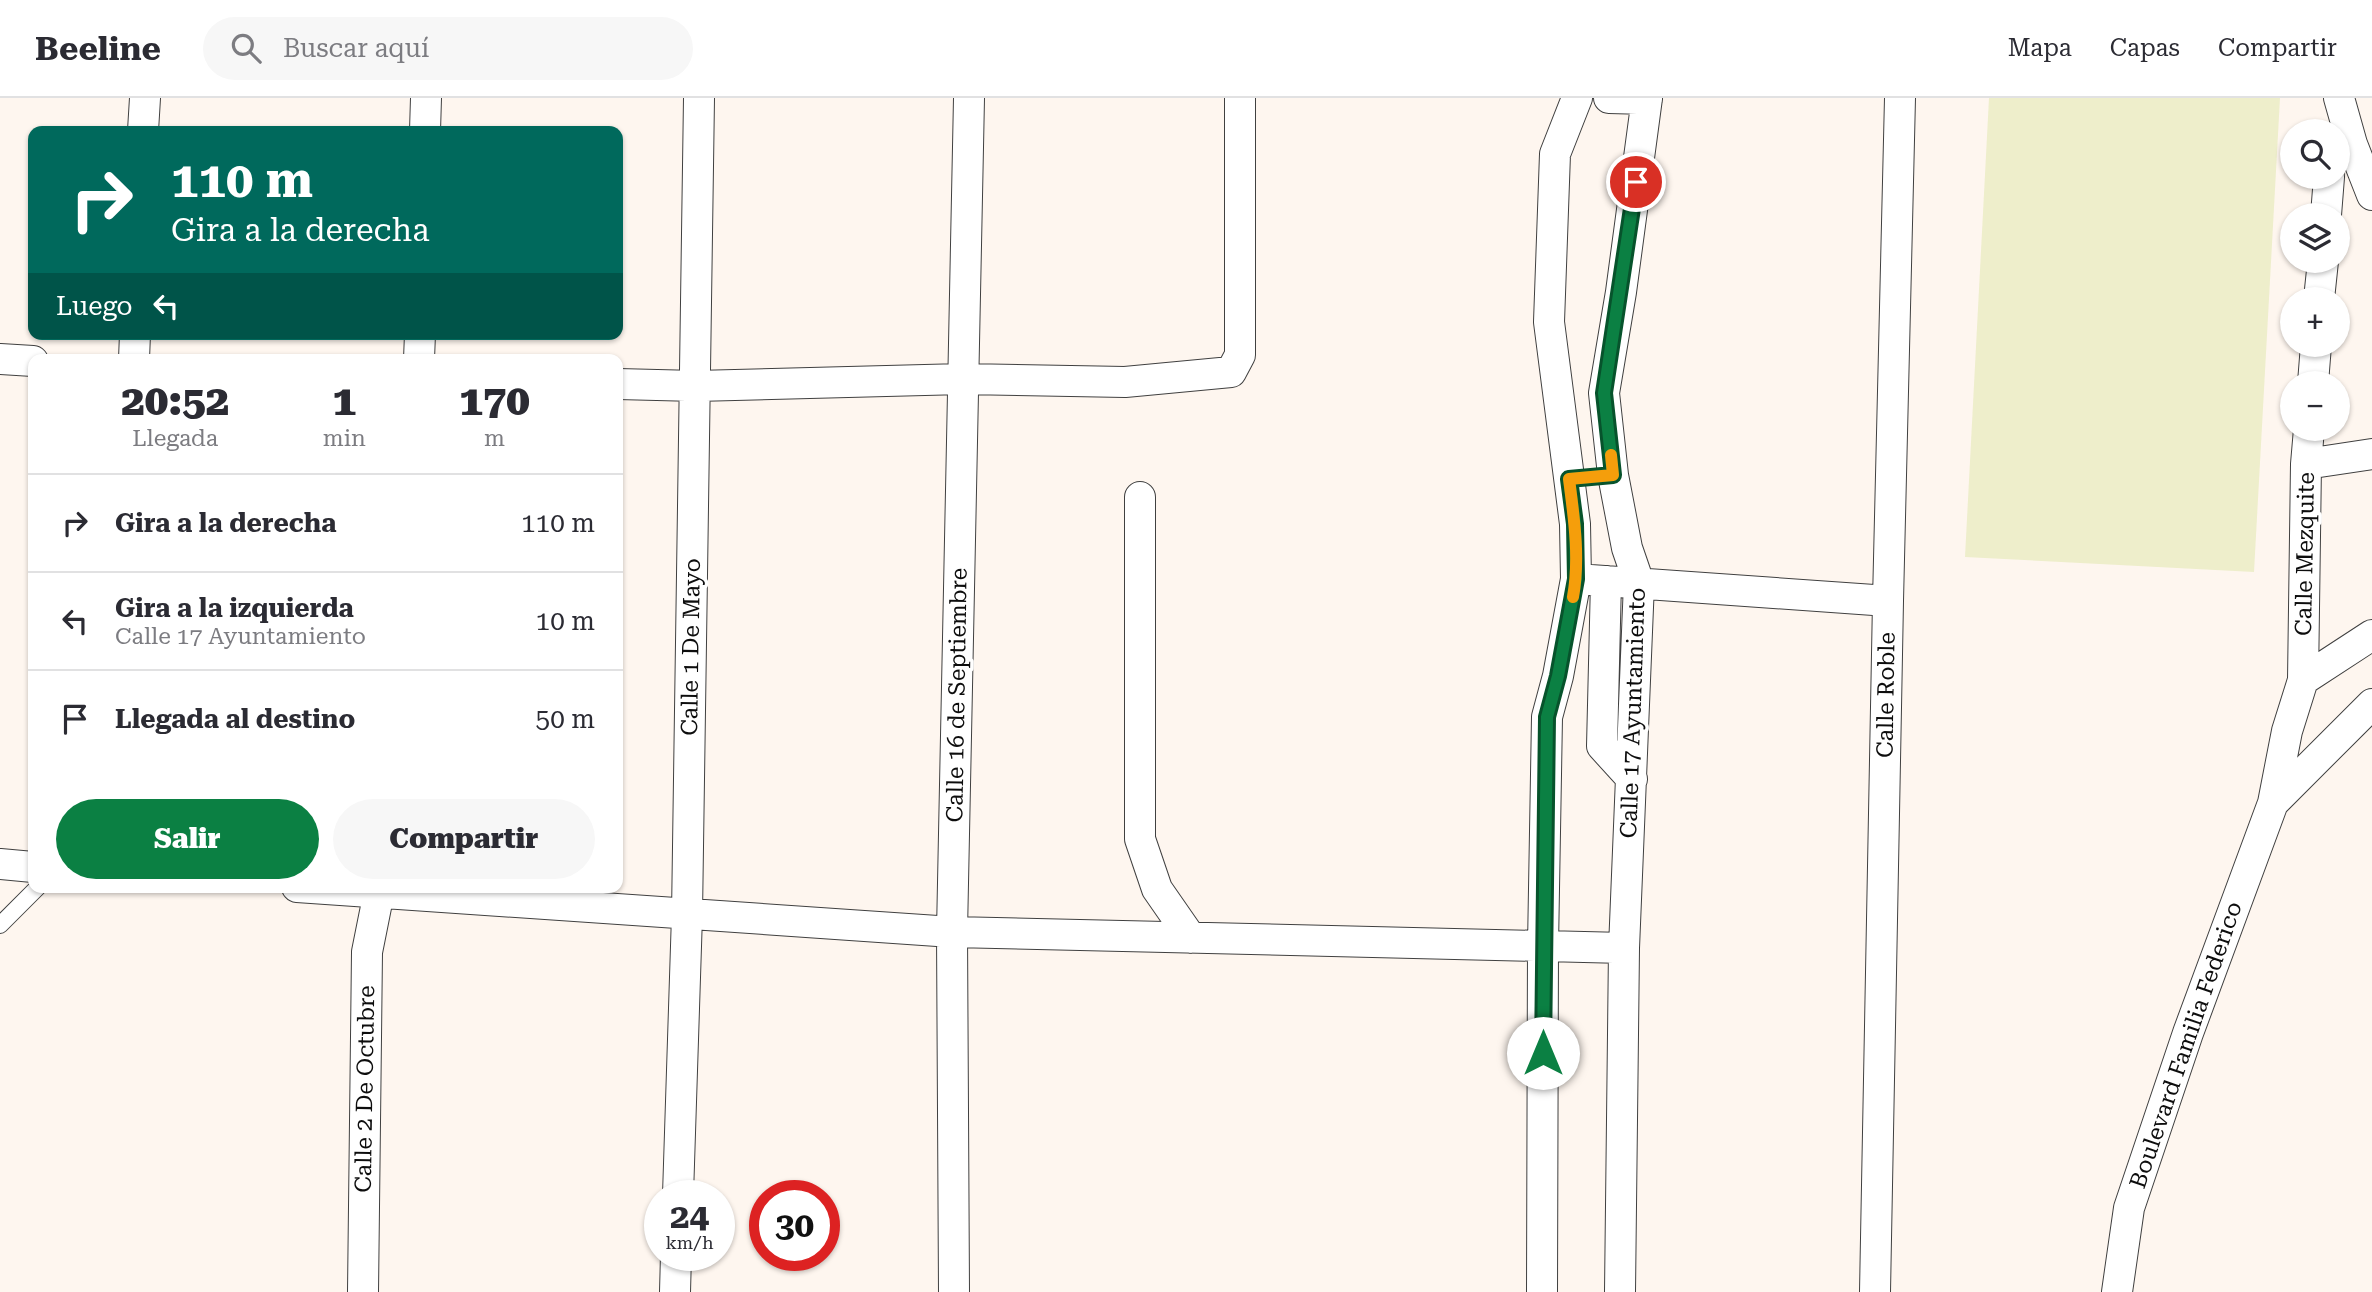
<!DOCTYPE html>
<html lang="es">
<meta charset="utf-8">
<style>
body{margin:0;font-family:"Roboto Serif",serif;background:#f7f7f7;color:#2b2b33;height:100vh;display:flex;flex-direction:column;font-size:26px;white-space:nowrap}
*{box-sizing:border-box;margin:0}
p{font-size:23px;color:#7c7c81}
.icon{flex:none;width:38px;height:38px;fill:none;stroke:currentColor;stroke-width:2;stroke-linecap:round;stroke-linejoin:round}
.map{position:relative;flex:1;overflow:hidden}
.drawer{position:absolute;left:28px;top:256px;width:595px;height:539px;display:flex;flex-direction:column;background:#fff;border-radius:14px;box-shadow:0 2px 5px #0004}
.drawer>*{flex:none}
.hud{position:absolute;left:28px;top:28px;width:595px;height:214px;border-radius:14px;box-shadow:0 2px 5px #0004;background:#00695c;color:#fff;overflow:hidden}
.tools{position:absolute;left:2280px;top:21px;display:grid;gap:14px}
.tools a{display:grid;place-items:center;width:70px;height:70px;border-radius:50%;background:#fff;box-shadow:0 2px 5px #0004;font-size:35px}
.speed{position:absolute;left:644px;top:1082px;display:flex;gap:14px;font-size:35px;font-weight:700;text-align:center}
.speed>*{display:grid;place-content:center;width:91px;height:91px;border-radius:50%;background:#fff;box-shadow:0 2px 5px #0004;line-height:1}
.speed small{font-size:18px;font-weight:400}
.speed .limit{border:10px solid #d22;background:#fff;color:#111}
.pin{position:absolute;display:grid;place-items:center;width:60px;height:60px;color:#fff;margin:-30px;border:4px solid #fff;border-radius:50%;box-shadow:0 2px 7px #0007}
.me{position:absolute;width:77px;margin:-38px;rotate:0deg;stroke-linejoin:round;filter:drop-shadow(0 0 5px #0008)}
.turn{display:flex;align-items:center;gap:24px;height:147px;padding:0 28px;font-size:32px}
.turn .icon{width:91px;height:91px;stroke-width:2.5}
.turn b{display:block;font-size:49px;line-height:60px}
.then{display:flex;align-items:center;height:66px;padding:0 28px;background:#0003;gap:14px;font-size:26px}
.eta{display:flex;justify-content:space-evenly;align-items:center;height:119px;text-align:center}
.eta b{font-size:42px;font-weight:800;line-height:49px}
.button{display:flex;gap:14px;margin-top:auto;padding:14px 28px}
.button a{flex:1;height:80px;border-radius:42px;background:#0b8043;color:#fff;font-size:28px;font-weight:800;line-height:80px;text-align:center}
.button a+a{background:#f7f7f7;color:#2b2b33}
ul{padding:0;list-style:none}
li{display:flex;align-items:center;gap:21px;height:98px;padding:0 28px;border-top:2px solid #e1e1e2}
li div{flex:1}
li b{display:block;font-size:26px}
li em{font-style:normal}
header{display:flex;align-items:center;gap:42px;box-sizing:border-box;height:98px;padding:0 35px;background:#fff;border-bottom:2px solid #e1e1e2}
header strong{font-size:33px}
nav{display:flex;gap:38px;margin-inline-start:auto;font-size:24px}
.search{width:490px;height:63px;background:#f7f7f7;display:flex;align-items:center;gap:18px;box-sizing:border-box;padding:0 24px;border-radius:38px;color:#7c7c81;font-size:26px}
.map>svg:first-child{display:block}
.pitch{fill:#eeeecb}
.lines{fill:none;stroke-linecap:round;stroke-linejoin:round}
.service-casing{stroke:#404040;stroke-width:18}
.minor-casing{stroke:#404040;stroke-width:32}
.service{stroke:#fff;stroke-width:16}
.minor{stroke:#fff;stroke-width:30}
.route-casing{stroke:#07532c;stroke-width:18}
.route{stroke:#0b8043;stroke-width:12}
.slow{stroke:#f59e0b;stroke-width:12}
.labels{text-anchor:middle;dominant-baseline:central;stroke-width:7;stroke-linejoin:round;paint-order:stroke}
.street-label{font-size:23px;fill:#0d0d0d;stroke:#fff}
</style>
<header>
<strong>Beeline</strong>
<div class="search"><svg class="icon" aria-label="search" viewBox="0 0 24 24"><circle cx="10" cy="10" r="6"/><path d="M15 15l6 6"/></svg>Buscar aquí</div>
<nav><a>Mapa</a><a>Capas</a><a>Compartir</a></nav>
</header>
<div class="map">
<svg width="2372" height="1194" viewBox="0 0 2372 1194">
<rect width="100%" height="100%" fill="#fef6ef"/>
<path class="pitch" d="M1989 0H2280L2254 474 1965 459Z"/>
<g class="lines">
<defs>
<path id="service" d="M0 827 38 789"/>
<path id="minor" d="M1609 0 1647 1
M2339 0 2352 46 2372 97
M143 33 145 0
M425 33 426 0
M2326 117 2329 79
M2319 201 2323 163
M0 261 33 263
M134 261 135 236
M419 261 420 236
M2313 285 2316 247
M618 286 696 288 963 281 1125 284 1231 274 1240 257V0
M2306 366 2372 356
M1140 399V741L1157 791 1191 840
M1576 481 1888 503
M1606 483 1602 648 1632 681
M2303 582 2306 366 2309 331
M2273 705 2372 606
M0 766 33 769
M297 789 952 834 1624 850
M678 1097 687 817 699 0
M363 1194 367 854 380 789
M675 1194 676 1157
M954 1194 952 834 969 0
M1542 1194 1543 848 1547 619 1558 578 1576 481 1575 426 1549 224 1555 56 1577 0
M1620 1194 1624 850 1639 485 1627 450 1613 377 1604 295 1621 194 1647 0
M1875 1194 1888 503 1900 0
M2117 1194 2129 1110 2188 935 2273 705 2287 633 2303 582 2372 537"/>
</defs>
<use href="#service" class="service-casing"/>
<use href="#minor" class="minor-casing"/>
<use href="#service" class="service"/>
<use href="#minor" class="minor"/>
</g>
<g class="lines">
<defs>
<path id="route" d="M1543 955 1547 619 1558 578 1576 481 1575 426 1569 381 1613 377 1604 295 1636 84"/>
</defs>
<use href="#route" class="route-casing"/>
<use href="#route" class="route"/>
<path class="slow" d="M1573 499C1580 460 1574 420 1569 381L1613 377 1611 357"/>
</g>
<g class="labels">
<g class="street-label">
<text transform="translate(2305 456) rotate(-89)">Calle Mezquite</text>
<text transform="translate(691 549) rotate(-89)">Calle 1 De Mayo</text>
<text transform="translate(957 597) rotate(-89)">Calle 16 de Septiembre</text>
<text transform="translate(1886 597) rotate(-89)">Calle Roble</text>
<text transform="translate(1633 615) rotate(-88)">Calle 17 Ayuntamiento</text>
<text transform="translate(2186 947) rotate(-71)">Boulevard Familia Federico</text>
<text transform="translate(365 991) rotate(-89)">Calle 2 De Octubre</text>
</g>
</g>
</svg>
<div class="tools">
<a><svg class="icon" aria-label="search" viewBox="0 0 24 24"><circle cx="10" cy="10" r="6"/><path d="M15 15l6 6"/></svg></a>
<a><svg class="icon" aria-label="layers" viewBox="0 0 24 24"><path d="M12 4l9 5-9 5-9-5zM3 14l9 5 9-5"/></svg></a>
<a>+</a>
<a>−</a>
</div>
<div class="speed"><div>24<small>km/h</small></div><div class="limit">30</div></div>
<div class="pin" style="left:1636px;top:84px;background:#d93025"><svg class="icon" aria-label="arrive" viewBox="0 0 24 24"><path d="M6 21V4h12l-3 4 3 4H6"/></svg></div>
<svg class="me" style="left:1543px;top:955px" viewBox="-20 -20 40 40"><circle r="19" fill="#fff"/><path d="M0-13L10 11 0 6-10 11z" fill="#0b8043"/></svg>
<div class="hud">
<div class="turn"><svg class="icon" aria-label="right" viewBox="0 0 24 24"><path d="M7 20v-9h11M14 6l5 5-5 5"/></svg><div><b>110 m</b>Gira a la derecha</div></div>
<div class="then">Luego<svg class="icon" aria-label="left" viewBox="0 0 24 24"><path d="M17 20v-9H6M10 6l-5 5 5 5"/></svg></div>
</div>
<section class="drawer">
<div class="eta">
<div><b>20:52</b><p>Llegada</p></div>
<div><b>1</b><p>min</p></div>
<div><b>170</b><p>m</p></div>
</div>
<ul>
<li><svg class="icon" aria-label="right" viewBox="0 0 24 24"><path d="M7 20v-9h11M14 6l5 5-5 5"/></svg><div><b>Gira a la derecha</b></div><em>110 m</em></li>
<li><svg class="icon" aria-label="left" viewBox="0 0 24 24"><path d="M17 20v-9H6M10 6l-5 5 5 5"/></svg><div><b>Gira a la izquierda</b><p>Calle 17 Ayuntamiento</p></div><em>10 m</em></li>
<li><svg class="icon" aria-label="arrive" viewBox="0 0 24 24"><path d="M6 21V4h12l-3 4 3 4H6"/></svg><div><b>Llegada al destino</b></div><em>50 m</em></li>
</ul>
<div class="button"><a>Salir</a><a>Compartir</a></div>
</section>
</div>
